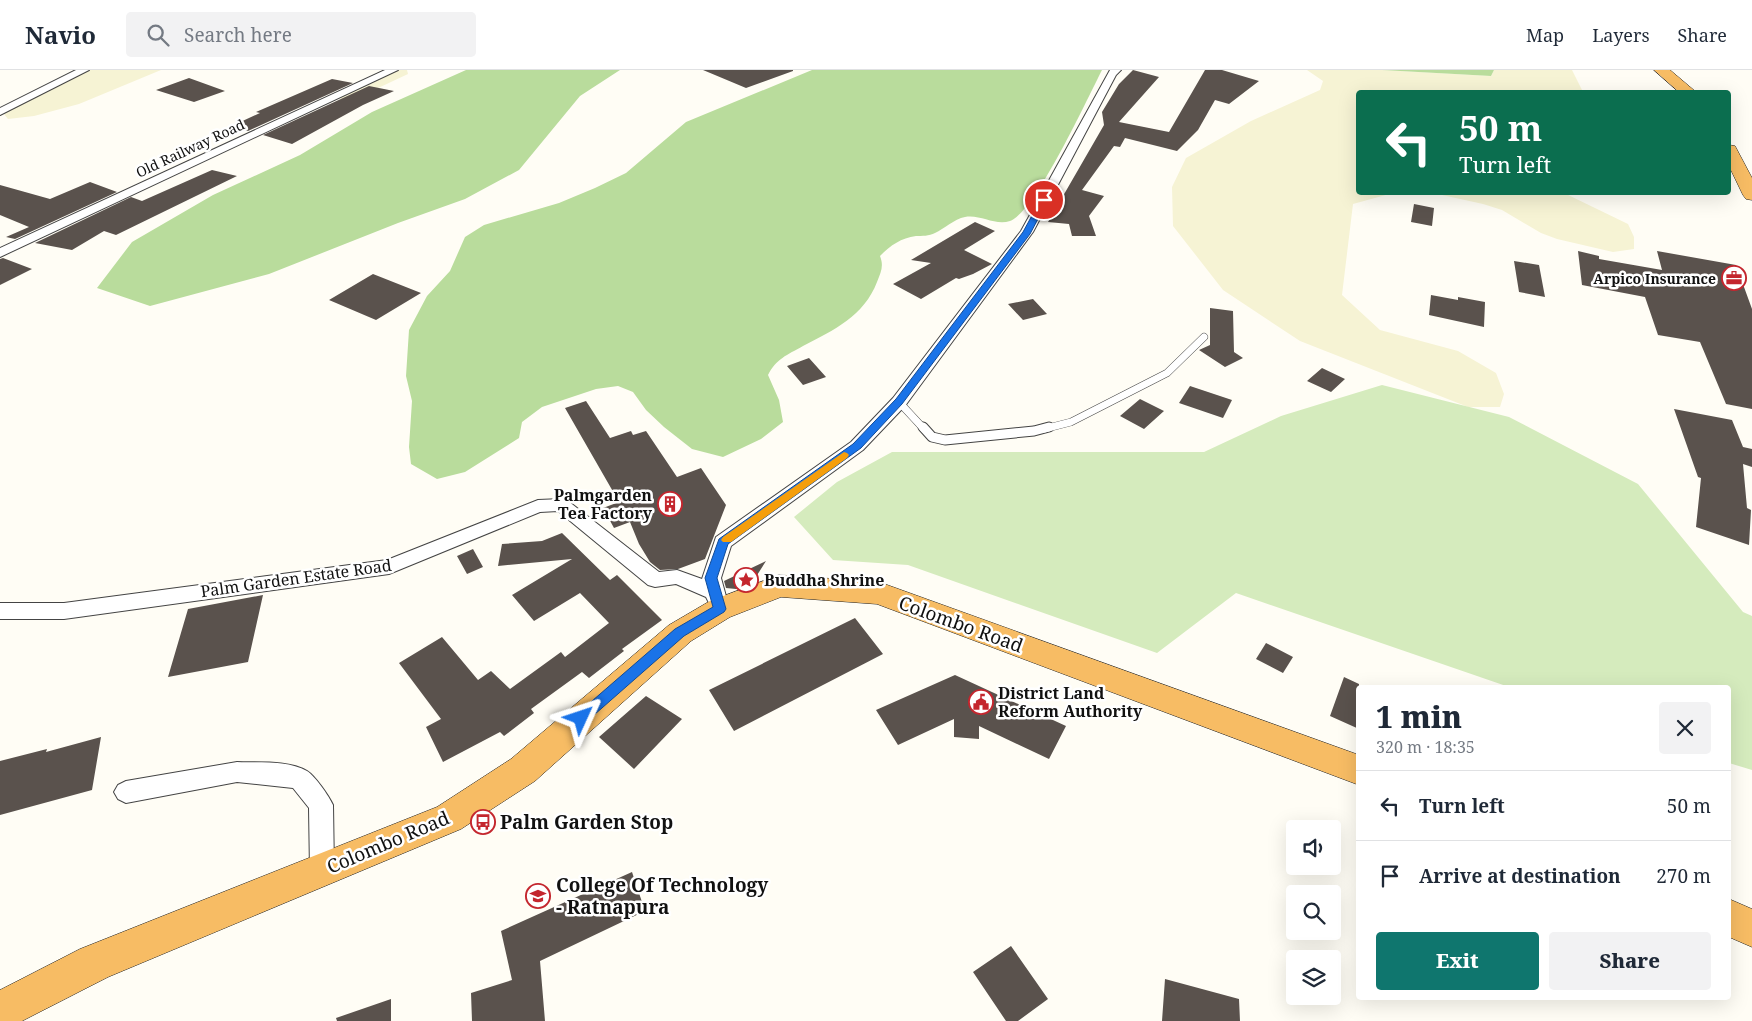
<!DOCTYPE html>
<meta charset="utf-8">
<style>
body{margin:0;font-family:"Noto Serif",serif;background:#f2f2f3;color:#1f2937;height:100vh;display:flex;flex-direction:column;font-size:19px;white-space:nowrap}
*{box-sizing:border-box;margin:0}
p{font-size:16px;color:#747a83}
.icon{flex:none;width:28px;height:28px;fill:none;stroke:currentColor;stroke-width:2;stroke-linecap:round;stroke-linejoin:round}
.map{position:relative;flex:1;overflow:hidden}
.drawer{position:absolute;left:1356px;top:615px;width:375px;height:315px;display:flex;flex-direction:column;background:#fff;border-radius:5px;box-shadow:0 5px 20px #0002}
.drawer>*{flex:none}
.banner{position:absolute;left:1356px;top:20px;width:375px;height:105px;border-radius:5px;box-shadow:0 5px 20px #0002;background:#0b6e4f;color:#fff;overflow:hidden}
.buttons{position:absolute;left:1286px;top:750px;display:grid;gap:10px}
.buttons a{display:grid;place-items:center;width:55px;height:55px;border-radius:5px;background:#fff;box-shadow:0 5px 20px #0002;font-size:25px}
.pin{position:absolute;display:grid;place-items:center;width:42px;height:42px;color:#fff;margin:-21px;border:2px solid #fff;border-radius:50%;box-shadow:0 1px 5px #0007}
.me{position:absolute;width:55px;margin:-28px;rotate:48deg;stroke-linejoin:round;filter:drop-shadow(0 0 4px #0008)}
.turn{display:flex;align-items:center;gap:18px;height:105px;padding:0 20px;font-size:22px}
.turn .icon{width:65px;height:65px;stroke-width:2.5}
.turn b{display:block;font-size:35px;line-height:42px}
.round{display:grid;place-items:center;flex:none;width:52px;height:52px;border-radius:5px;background:#f2f2f3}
.overview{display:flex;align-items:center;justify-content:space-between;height:85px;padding:0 20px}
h1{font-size:30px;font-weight:800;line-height:38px}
.cta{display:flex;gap:10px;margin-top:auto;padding:10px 20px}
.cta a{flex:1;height:58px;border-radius:5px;background:#0f766e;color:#fff;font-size:20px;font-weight:800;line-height:58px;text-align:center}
.cta a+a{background:#f2f2f3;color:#1f2937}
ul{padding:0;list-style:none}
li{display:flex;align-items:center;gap:15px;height:70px;padding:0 20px;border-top:1px solid #e0e1e3}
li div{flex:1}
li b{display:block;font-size:19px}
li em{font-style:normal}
header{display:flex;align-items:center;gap:30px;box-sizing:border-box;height:70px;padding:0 25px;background:#fff;border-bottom:1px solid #e0e1e3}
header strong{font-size:24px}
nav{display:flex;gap:28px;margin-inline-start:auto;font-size:18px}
.search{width:350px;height:45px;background:#f2f2f3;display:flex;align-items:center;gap:12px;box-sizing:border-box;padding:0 18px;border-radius:5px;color:#747a83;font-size:19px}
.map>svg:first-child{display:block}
.farmland{fill:#f6f3d4}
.green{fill:#d5ebbd}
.forest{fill:#b9dc9c}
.building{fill:#5a524d}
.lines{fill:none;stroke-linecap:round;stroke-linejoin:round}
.service-far1-casing{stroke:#444;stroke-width:8}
.service-casing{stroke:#444;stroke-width:11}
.minor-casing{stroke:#444;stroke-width:2}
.trunk-casing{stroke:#222;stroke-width:1}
.service-far1{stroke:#fff;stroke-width:7}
.service{stroke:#fff;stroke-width:9}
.minor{fill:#fff;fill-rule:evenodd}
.trunk{fill:#f7bc64;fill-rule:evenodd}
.route{fill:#1a73e8;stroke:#114b97}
.slow{fill:#f59e0b}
.labels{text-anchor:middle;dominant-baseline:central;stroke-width:5;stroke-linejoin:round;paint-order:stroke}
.far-street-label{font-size:14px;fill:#111;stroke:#fff}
.far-poi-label{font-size:14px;font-weight:bold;fill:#111;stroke:#fff;text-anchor:end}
.poi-label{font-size:16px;font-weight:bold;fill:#111;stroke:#fff;text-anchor:start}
.street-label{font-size:16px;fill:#111;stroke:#fff}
.near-street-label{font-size:19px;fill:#111;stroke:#fff}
.near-poi-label{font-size:19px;font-weight:bold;fill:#111;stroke:#fff;text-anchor:start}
</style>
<header>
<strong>Navio</strong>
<div class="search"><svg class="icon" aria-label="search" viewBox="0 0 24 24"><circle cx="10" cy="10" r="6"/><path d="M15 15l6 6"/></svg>Search here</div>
<nav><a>Map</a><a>Layers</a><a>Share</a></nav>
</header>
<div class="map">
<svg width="1752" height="951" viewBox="0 0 1752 951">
<rect width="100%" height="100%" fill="#fffdf5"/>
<path class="farmland" d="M90 0H161L79 34 34 46 8 49 3 43Z
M396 0H407L408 4 359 27 340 30 341 27Z
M1307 0H1382L1491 6 1494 0H1572L1583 22H1359V122L1393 123 1353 134 1342 225 1380 260 1458 281 1496 303 1504 324 1500 337H1468L1300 271 1223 220 1173 156 1172 117 1186 88 1251 51 1320 20 1323 11Z
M1393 123H1564L1628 154 1634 167V179L1613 182 1557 169 1541 163 1502 140 1483 134 1442 125Z"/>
<path class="green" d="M1382 315 1509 347 1638 414 1743 542 1752 546V700L1729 693V618L1509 617 1236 523 1157 583 908 495 833 490 794 447 837 412 892 382H1204L1281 346Z"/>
<path class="forest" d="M466 0H620L580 26 519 100 465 129 398 153 269 204 150 236 97 218 132 172 213 125 300 85 372 42Z
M812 0H1102C1088 27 1035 143 1010 151 995 156 980 144 965 147 954 149 944 159 935 163 929 166 922 166 916 166 901 168 891 175 880 186 884 196 881 202 877 212 864 246 834 260 803 276 787 285 776 289 768 305L779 330 783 352 761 369 723 387 692 379 664 357 646 340 633 322 618 316 596 319 542 337 522 352 519 368 465 402 437 409 411 394 409 377 412 331 406 306 409 260 427 226 450 201 465 167 484 155 559 133 595 118 626 103 686 52Z
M1382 0H1494L1491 6Z"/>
<path class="building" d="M703 0H793V1L746 18Z
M1133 0 1159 7 1119 52 1169 62 1205 0H1222L1259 11 1229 34 1215 30 1198 60 1177 81 1125 68 1120 77 1114 76 1082 120 1104 126 1089 146 1096 166H1072L1069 154 1048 152 1104 55 1102 42 1119 14Z
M189 8 225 21 194 32 156 20Z
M332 9 353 13 248 61 240 59 245 57 236 54 260 43 256 42Z
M369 16 394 21 363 35 292 74 263 65Z
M212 100 237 106 116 165 104 161 72 180 35 173 131 127 142 131Z
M90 112 117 122 15 169 6 167 29 157 0 145V115L50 129Z
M1414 134 1434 138 1432 156 1411 152Z
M975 152 995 161 964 180 992 194 973 204 959 209 956 208 921 229 893 214 931 193 911 190Z
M1578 181 1599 186V189L1662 200 1657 181 1736 195 1752 239V339L1726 334 1700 272 1658 265 1645 227 1582 215Z
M3 188 32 199 0 215V189Z
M1514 191 1539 195 1545 227 1519 222Z
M373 204 421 223 376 250 329 230Z
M1431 225 1458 230V227L1485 232 1484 257 1429 245Z
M1033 229 1047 244 1023 250 1008 234Z
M1210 238 1233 241 1234 282 1243 288 1225 297 1199 280 1210 275Z
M809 288 826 307 803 315 787 296Z
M1322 298 1345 309 1331 322 1307 311Z
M1190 316 1232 330 1223 348 1179 333Z
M1140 329 1164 341 1144 359 1120 346Z
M586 331 610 368 631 361 633 365 646 361 677 407 701 398 726 435 705 489 678 499 660 500 650 492 639 474 630 452 614 458 603 438 619 432 565 338Z
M1674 339 1732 350 1743 377 1752 379V397L1743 394 1747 438 1751 440 1749 475 1696 457 1701 408 1698 407Z
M562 463 610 510 617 505 662 550 622 579 624 581 589 608 582 602 531 639 534 643 504 666 500 662 443 692 426 657 441 649 399 593 442 567 478 610 491 601 510 619 561 582 565 587 609 553 580 523 534 551 512 525 572 489 498 496 502 474 542 471Z
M473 479 483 497 467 504 457 486Z
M766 491 752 513 736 519 726 518 724 511Z
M263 525 248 592 168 607 188 539Z
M855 548 883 584 734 661 709 620Z
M1266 573 1293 587 1283 603 1256 589Z
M955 605 1066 656 1049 689 979 656V669L954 667V649L898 675 876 640Z
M1344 607 1359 614V659L1330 646Z
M646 626 682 649 634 699 599 667Z
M101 667 92 720 0 745V691L47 679 46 682Z
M632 802 645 841 540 891 545 951H472L471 923 512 910 501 861Z
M1011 876 1048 929 1018 951H1006L973 902Z
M1165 909 1239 929 1240 951H1162Z
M391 929V951H337L336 948Z"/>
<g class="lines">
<defs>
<path id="service-far1" d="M899 332 924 359
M1044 359 1071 352 1167 303 1204 267"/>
<path id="service" d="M923 357 932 367 945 370 1034 361 1049 357"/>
<path id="minor" d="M76 0H89L0 45V38Z
M385 0H398L0 187V178Z
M1110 0H1121L1116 5 1033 162 905 336 863 380 731 476 721 508 727 530 724 535 717 538 710 535 706 527 676 514 655 517 648 515 558 441 540 442 389 504 64 549H0V533H64L387 490 538 430 562 429 568 431 659 502 677 500 702 509 716 467 851 372 893 328 1021 161Z
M237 692C258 693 288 690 307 701 315 706 329 726 333 735L334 801 331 809 322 813 313 809 310 801 309 738 293 718 237 712 126 733 118 729 114 722 118 715 126 711Z"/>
<path id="trunk" d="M1654 0H1670L1696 22H1679Z
M1729 75 1735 76 1752 108V130L1746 129 1743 125 1729 96Z
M779 505 879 512 1359 685V715L877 534 781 527 730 547 691 571 535 711 461 759 108 907 22 951H0V920L80 879 437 737 511 689 669 555 710 531Z
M1729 829 1752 839V877L1729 867Z"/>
</defs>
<use href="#service-far1" class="service-far1-casing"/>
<use href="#service" class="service-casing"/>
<use href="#minor" class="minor-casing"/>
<use href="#trunk" class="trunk-casing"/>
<use href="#service-far1" class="service-far1"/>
<use href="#service" class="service"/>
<use href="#minor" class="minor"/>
<use href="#trunk" class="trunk"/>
</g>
<path class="route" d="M1041 129 1048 130 1030 164 902 334 861 378 728 474 717 508 726 539 724 542 684 566 586 652 581 654 577 652 575 648 577 644 675 559 713 537 705 508 719 469 853 374 896 329 1023 162Z"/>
<path class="slow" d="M844 382 847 383 849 385 847 388 731 472H723L721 470 723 467Z"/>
<defs>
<symbol id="office-ring" viewBox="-11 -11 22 22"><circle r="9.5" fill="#fff" stroke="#c4262e" stroke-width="1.5"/><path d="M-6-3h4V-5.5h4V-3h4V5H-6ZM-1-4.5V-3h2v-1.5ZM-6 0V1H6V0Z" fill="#c4262e"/></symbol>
<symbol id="building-ring" viewBox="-11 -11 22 22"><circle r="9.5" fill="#fff" stroke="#c4262e" stroke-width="1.5"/><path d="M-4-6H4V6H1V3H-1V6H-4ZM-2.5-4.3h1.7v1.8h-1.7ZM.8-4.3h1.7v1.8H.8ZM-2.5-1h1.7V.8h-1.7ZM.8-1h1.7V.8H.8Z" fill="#c4262e"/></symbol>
<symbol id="sight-ring" viewBox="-11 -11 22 22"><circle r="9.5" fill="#fff" stroke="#c4262e" stroke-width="1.5"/><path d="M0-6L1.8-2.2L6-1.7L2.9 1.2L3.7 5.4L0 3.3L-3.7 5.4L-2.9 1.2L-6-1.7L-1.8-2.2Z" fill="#c4262e"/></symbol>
<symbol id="civic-ring" viewBox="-11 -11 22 22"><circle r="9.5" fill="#fff" stroke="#c4262e" stroke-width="1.5"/><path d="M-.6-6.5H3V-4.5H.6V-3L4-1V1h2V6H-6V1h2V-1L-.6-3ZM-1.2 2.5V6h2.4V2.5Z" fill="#c4262e"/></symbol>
<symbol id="bus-ring" viewBox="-11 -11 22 22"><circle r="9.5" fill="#fff" stroke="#c4262e" stroke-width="1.5"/><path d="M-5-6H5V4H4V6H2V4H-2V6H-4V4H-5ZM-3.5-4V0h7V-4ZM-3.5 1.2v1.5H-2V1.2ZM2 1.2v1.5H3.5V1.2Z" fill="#c4262e"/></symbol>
<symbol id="university-ring" viewBox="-11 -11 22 22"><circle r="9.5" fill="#fff" stroke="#c4262e" stroke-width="1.5"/><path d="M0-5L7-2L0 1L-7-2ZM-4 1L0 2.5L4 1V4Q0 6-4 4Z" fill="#c4262e"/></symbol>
</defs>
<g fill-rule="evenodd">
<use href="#office-ring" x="1720" y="194" width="28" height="28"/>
<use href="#building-ring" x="656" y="420" width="28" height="28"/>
<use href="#sight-ring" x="732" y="496" width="28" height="28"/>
<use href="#civic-ring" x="967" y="618" width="28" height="28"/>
<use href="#bus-ring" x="469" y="738" width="28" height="28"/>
<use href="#university-ring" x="524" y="812" width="28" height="28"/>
</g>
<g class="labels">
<g class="far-street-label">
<text transform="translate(190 78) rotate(-25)">Old Railway Road</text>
</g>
<g class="far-poi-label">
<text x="1716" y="208">Arpico Insurance</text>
</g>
<g class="poi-label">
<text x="652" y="425" text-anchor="end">Palmgarden<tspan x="652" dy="18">Tea Factory</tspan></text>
<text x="764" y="510">Buddha Shrine</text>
<text x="998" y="623">District Land<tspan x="998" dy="18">Reform Authority</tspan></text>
</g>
<g class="street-label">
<text transform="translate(296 508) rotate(-8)">Palm Garden Estate Road</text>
</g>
<g class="near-street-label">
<text transform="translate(961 554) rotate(20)">Colombo Road</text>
<text transform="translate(388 772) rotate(-23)">Colombo Road</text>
</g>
<g class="near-poi-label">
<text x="500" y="752">Palm Garden Stop</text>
<text x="556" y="815">College Of Technology<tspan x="556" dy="22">- Ratnapura</tspan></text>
</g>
</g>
</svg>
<div class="buttons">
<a><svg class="icon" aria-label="sound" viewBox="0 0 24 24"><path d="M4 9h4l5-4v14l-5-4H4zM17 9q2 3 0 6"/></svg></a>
<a><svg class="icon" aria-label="search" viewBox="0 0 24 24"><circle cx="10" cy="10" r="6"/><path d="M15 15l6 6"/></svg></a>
<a><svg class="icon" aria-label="layers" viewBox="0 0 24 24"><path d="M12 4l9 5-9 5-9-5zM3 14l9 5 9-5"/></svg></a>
</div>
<div class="pin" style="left:1044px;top:130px;background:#d93025"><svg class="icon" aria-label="arrive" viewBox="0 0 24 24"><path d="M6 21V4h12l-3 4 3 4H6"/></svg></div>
<svg class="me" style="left:581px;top:648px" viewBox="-20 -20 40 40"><path d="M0-17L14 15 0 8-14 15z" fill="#1a73e8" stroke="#fff" stroke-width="4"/></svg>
<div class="banner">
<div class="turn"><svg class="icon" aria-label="left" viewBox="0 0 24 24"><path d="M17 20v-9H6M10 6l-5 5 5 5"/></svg><div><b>50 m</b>Turn left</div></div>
</div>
<section class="drawer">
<div class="overview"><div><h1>1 min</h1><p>320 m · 18:35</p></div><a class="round"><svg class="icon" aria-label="close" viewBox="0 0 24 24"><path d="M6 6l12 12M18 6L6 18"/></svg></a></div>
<ul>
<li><svg class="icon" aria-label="left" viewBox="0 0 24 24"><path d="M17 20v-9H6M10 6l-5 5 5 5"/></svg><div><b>Turn left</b></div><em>50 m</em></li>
<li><svg class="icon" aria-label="arrive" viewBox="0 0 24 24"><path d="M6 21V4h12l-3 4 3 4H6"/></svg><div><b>Arrive at destination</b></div><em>270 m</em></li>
</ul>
<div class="cta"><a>Exit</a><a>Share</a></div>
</section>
</div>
